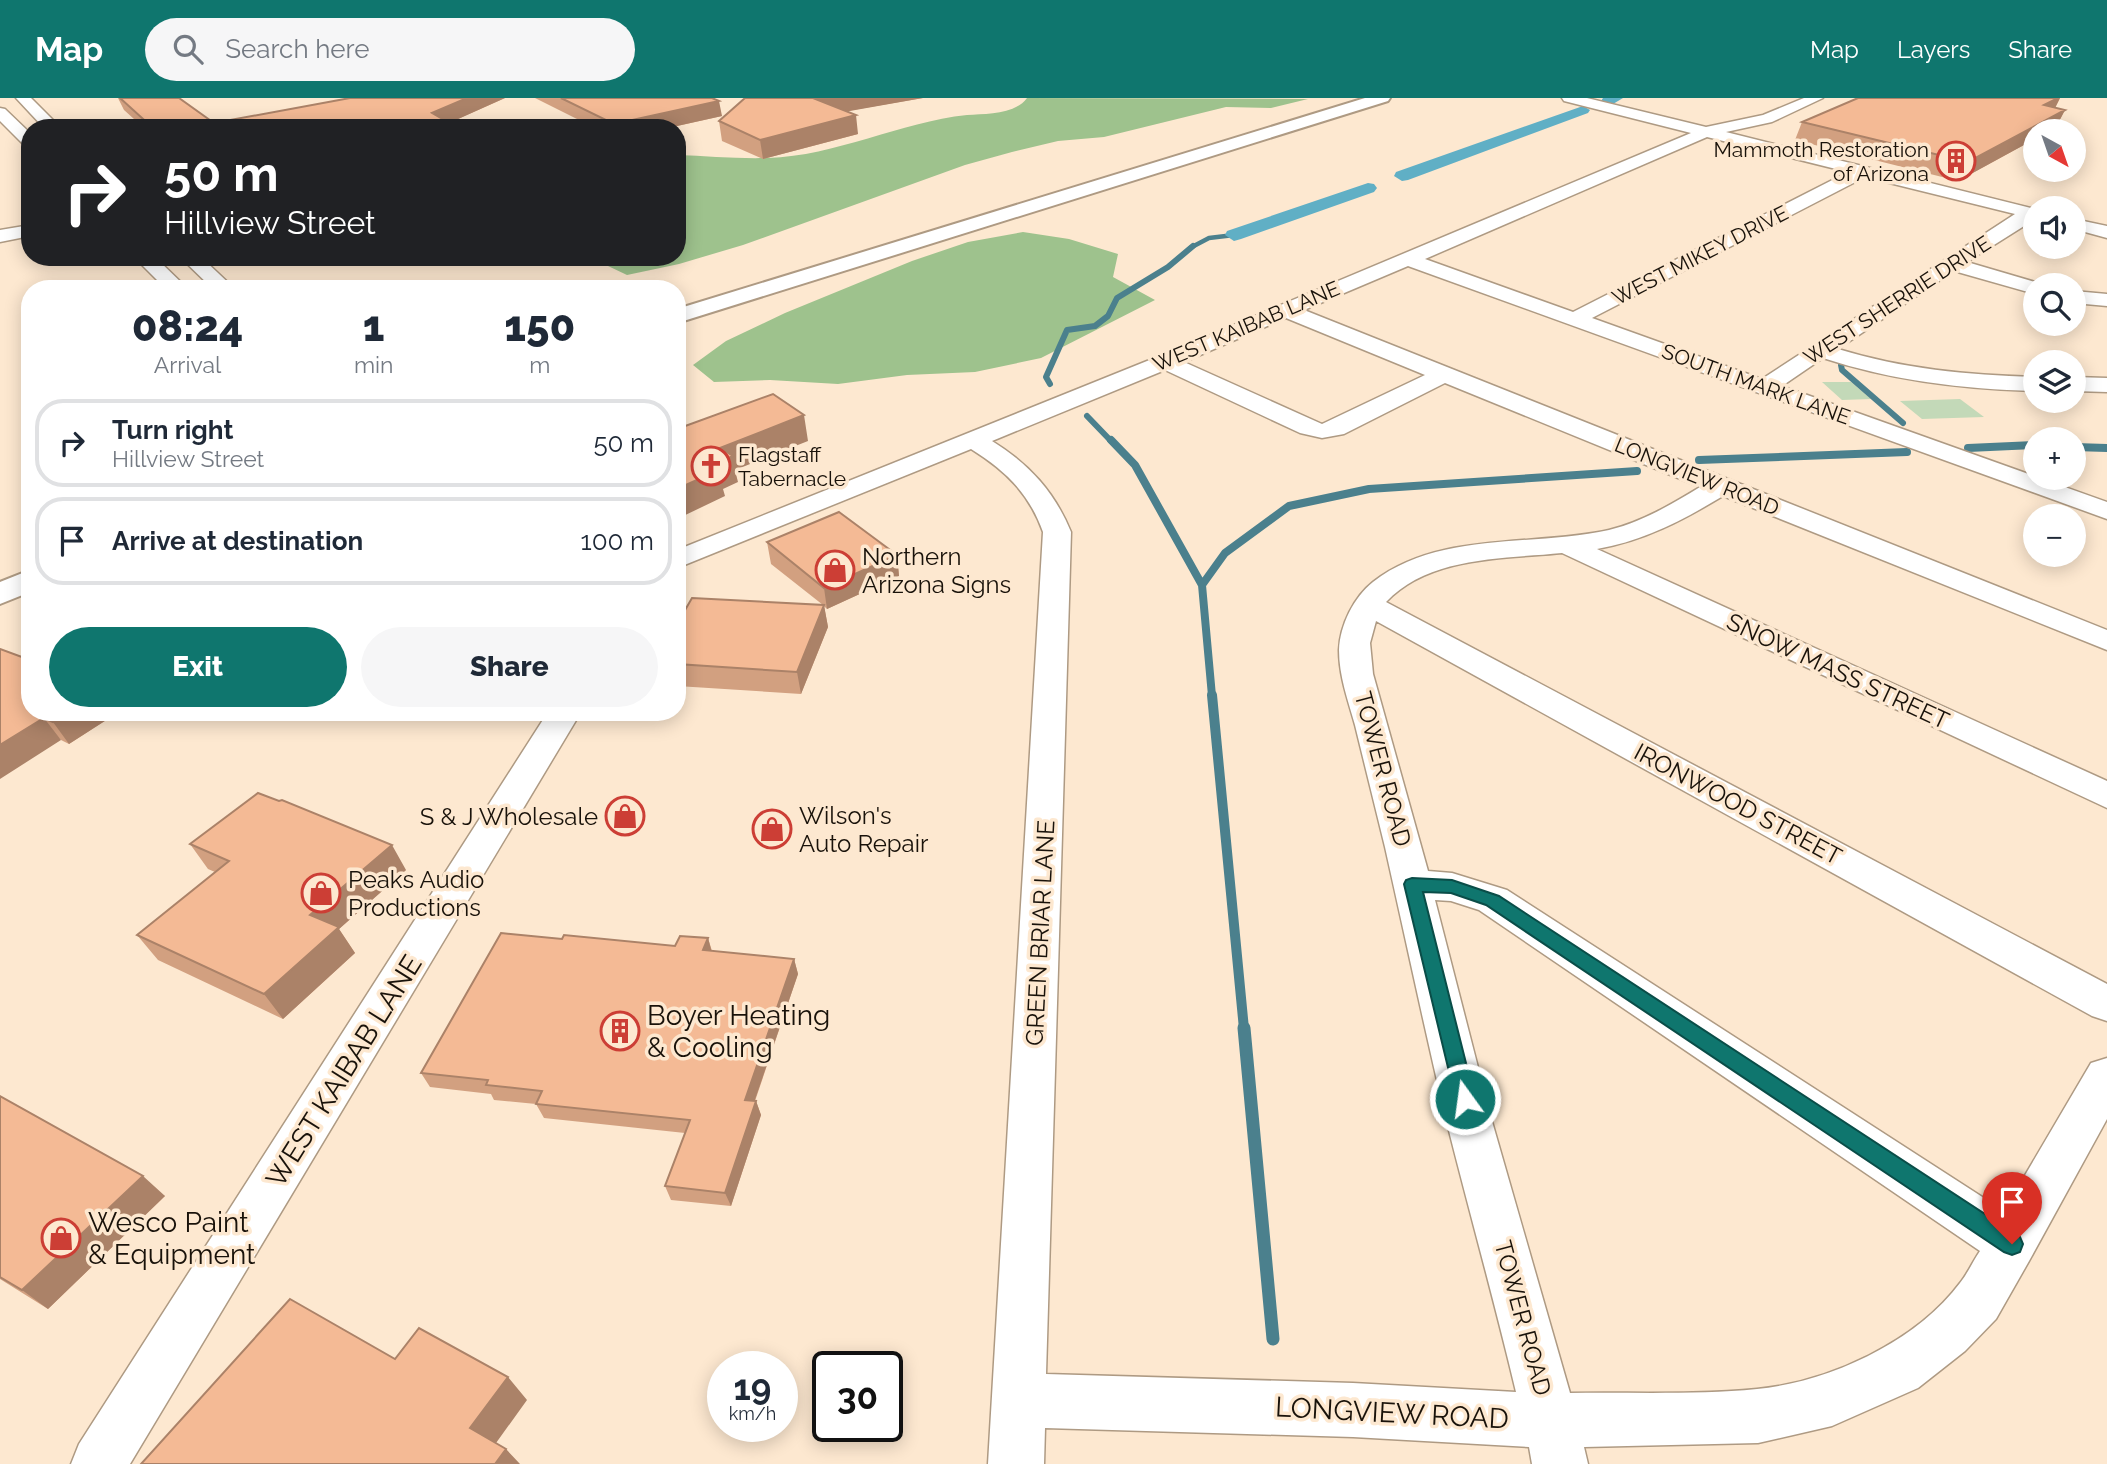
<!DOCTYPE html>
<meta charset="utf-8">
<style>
body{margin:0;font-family:Raleway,sans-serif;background:#f6f6f7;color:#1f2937;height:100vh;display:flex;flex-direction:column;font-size:26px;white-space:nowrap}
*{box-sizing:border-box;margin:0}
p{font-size:23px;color:#747a83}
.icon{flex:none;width:38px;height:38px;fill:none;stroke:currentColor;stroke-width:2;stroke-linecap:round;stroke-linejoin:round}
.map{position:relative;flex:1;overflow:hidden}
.side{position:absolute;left:21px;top:182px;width:665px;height:441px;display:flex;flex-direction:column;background:#fff;border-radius:28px;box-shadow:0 4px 18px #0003}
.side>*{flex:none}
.top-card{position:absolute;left:21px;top:21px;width:665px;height:147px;border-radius:28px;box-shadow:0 4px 18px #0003;background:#202124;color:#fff;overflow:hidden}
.needle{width:46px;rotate:140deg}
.controls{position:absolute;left:2023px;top:21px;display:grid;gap:14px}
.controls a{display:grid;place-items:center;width:63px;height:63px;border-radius:50%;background:#fff;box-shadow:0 4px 18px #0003;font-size:35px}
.speed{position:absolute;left:707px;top:1253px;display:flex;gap:14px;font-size:35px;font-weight:700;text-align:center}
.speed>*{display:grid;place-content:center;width:91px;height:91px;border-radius:50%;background:#fff;box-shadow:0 4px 18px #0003;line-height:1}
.speed small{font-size:18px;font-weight:400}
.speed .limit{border:4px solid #111;border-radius:10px;background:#fff;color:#111}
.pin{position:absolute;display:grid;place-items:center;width:60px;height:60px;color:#fff;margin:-72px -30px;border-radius:50% 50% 50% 0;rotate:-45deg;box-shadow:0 0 7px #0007}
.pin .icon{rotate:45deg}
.me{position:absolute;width:77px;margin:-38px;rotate:346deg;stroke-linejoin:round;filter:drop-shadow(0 0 5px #0008)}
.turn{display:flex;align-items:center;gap:24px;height:147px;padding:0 28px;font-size:32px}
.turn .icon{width:91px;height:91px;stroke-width:2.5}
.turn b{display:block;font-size:49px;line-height:60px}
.eta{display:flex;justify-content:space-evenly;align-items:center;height:119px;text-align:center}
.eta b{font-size:42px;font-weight:800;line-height:49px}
.primary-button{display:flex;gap:14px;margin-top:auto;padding:14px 28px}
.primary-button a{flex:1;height:80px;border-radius:42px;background:#0f766e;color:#fff;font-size:28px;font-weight:800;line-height:80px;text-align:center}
.primary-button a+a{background:#f6f6f7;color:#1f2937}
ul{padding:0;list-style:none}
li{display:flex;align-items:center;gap:21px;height:88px;margin:0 14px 10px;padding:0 14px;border:4px solid #e0e1e3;border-radius:28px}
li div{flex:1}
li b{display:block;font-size:26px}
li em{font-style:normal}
header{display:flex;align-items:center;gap:42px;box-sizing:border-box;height:98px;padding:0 35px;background:#0f766e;color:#fff}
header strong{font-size:33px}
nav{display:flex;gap:38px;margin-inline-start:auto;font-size:24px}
.search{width:490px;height:63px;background:#f6f6f7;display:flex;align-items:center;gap:18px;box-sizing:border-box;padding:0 24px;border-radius:38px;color:#747a83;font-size:26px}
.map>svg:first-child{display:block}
.green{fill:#c3d9b8}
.forest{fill:#9ec28d}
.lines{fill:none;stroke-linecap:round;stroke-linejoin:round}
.stream-far4{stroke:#4b808d;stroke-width:4.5}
.stream-far3{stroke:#4b808d;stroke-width:6}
.stream-far2{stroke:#4b808d;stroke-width:8}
.stream-far1{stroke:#4b808d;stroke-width:10}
.stream{stroke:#4b808d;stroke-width:13}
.canal{fill:#60afc5;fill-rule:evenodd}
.minor-casing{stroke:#ae9a83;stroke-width:3}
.major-casing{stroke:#ae9a83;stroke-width:4}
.minor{fill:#fff;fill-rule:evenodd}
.major{fill:#fff;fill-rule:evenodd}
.wall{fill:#d2a080}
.shaded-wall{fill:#ab8268}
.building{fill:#f4ba95;stroke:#ab8268;stroke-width:2}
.route{fill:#0f766e;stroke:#0a4d48;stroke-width:2}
.labels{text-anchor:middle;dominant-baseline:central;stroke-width:7;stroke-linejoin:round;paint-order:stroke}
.far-poi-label{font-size:21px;fill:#19120a;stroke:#fde8d0;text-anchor:end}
.far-street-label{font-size:21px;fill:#19120a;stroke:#fde8d0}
.poi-label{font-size:24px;fill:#19120a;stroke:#fde8d0;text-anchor:start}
.street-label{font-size:24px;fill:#19120a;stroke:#fde8d0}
.near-poi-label{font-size:28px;fill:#19120a;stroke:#fde8d0;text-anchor:start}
.near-street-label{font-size:28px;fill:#19120a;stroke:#fde8d0}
</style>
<header>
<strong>Map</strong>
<div class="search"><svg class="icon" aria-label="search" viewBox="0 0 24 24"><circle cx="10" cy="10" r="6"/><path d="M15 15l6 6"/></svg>Search here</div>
<nav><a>Map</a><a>Layers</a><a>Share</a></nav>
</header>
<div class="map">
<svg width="2107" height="1366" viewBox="0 0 2107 1366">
<rect width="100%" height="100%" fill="#fde8d0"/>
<path class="green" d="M1822 284H1851L1871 301 1842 302Z
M1960 301 1984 319 1922 321 1900 303Z"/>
<path class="forest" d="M1027 0 1308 1 1271 10 1226 9 1104 39 1058 43 1012 54 965 67 743 147 679 166 627 177 608 168 618 159H677V57C707 58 738 61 768 60 836 58 900 24 967 17 986 16 1016 16 1027 0Z
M1023 134 1069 141 1118 156 1113 179 1155 202 1041 260 975 274 907 277 838 286 770 282 714 284 693 267 726 243 785 215 912 163 968 144Z"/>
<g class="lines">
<path class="stream-far4" d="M1190 150 1209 140 1234 137"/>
<path class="stream-far3" d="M1841 267 1842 272 1903 325
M1050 286 1046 279 1067 232 1095 228 1108 218 1117 200 1168 169 1193 148
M1087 318 1112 344"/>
<path class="stream-far2" d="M1111 342 1135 367 1202 487
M2074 349 2107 350
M1968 350 2035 347
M1699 362 1907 354
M1212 598 1202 487 1225 455 1289 408 1369 391 1637 373"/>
<path class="stream-far1" d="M1212 597 1244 931"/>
<path class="stream" d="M1244 930 1273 1241"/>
<path class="canal" d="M1603 0H1623L1613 6H1603L1601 3Z
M1583 8 1590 12 1588 15 1408 82 1402 83 1394 78 1396 74Z
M1368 85 1374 86 1377 90 1374 94 1241 141 1234 143 1225 137 1227 133Z"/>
<defs>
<path id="minor" d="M16 0H31L61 30H44Z
M1562 0H1587L1706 29 1763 17 1804 0H1823L1772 24 1726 34 2035 111V121L1967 164 2042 186 2035 187V196L1954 173 1838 251C1903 271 1968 277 2035 279V293C1963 291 1893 283 1823 260L1782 288 2107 404V421L1408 168 1304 212 2107 532V552L1723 398C1683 422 1644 443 1597 451L2107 683V710L1562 455C1504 461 1429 458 1386 504L2107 886V923L2092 918 1376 523 1370 545 1373 576 1428 773 1452 775 1507 792 2004 1113 2091 965 2107 960V1021L2029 1163 1996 1221 1965 1253 1918 1290 1832 1328 1758 1345 1584 1349 1588 1366H1532L1529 1349 1353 1339 1045 1330 1044 1366H988L1043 434C1029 395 1006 373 971 351L677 470V452L1157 259 1691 35 1564 3ZM1707 39 1848 74 1573 214 1425 161ZM1865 79 2015 116 1762 281 1592 220ZM1286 220 1425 277 1322 326 1184 264ZM1165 272 1300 335 1322 340 1344 336 1445 285 1700 389C1672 406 1642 424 1609 432 1532 449 1439 433 1373 484 1354 499 1340 527 1339 552 1339 578 1348 602 1355 627 1365 668 1375 708 1385 749 1405 838 1424 928 1445 1017 1468 1109 1494 1201 1516 1294L1353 1285 1046 1276 1071 434C1054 393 1029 366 992 343ZM1435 802 1451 803 1479 812 1980 1153C1973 1163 1968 1175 1960 1185 1916 1244 1829 1284 1757 1291 1697 1297 1630 1294 1570 1295L1491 1020Z
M0 10 5 11 30 35V49L24 47 0 23Z
M2074 121 2107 128V140L2074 131Z
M30 127V138L0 144V132Z
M134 159H155L188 191H166Z
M180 159H201L235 191H213Z
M2074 193 2107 196V208L2074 205Z
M2074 279 2107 280V294L2074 293Z
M548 614H581L130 1366H71L79 1346Z"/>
<path id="major" d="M1365 0H1390L1388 3 677 225V211Z
M30 472V494L0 506V484Z"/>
</defs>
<use href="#minor" class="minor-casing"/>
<use href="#major" class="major-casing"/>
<use href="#minor" class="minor"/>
<use href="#major" class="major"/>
</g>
<path class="wall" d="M118 0H179L214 25 350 0H505L449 25 458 30H144L124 12Z
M535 0H712L722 18 668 30H595Z
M745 0H923L847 13 858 36 763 61 722 43 719 23Z
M2060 0 2055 10 2065 12 2056 29 2049 33H2035V41L1958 83 1795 42 1802 24Z
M767 444 897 457 899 478 827 511 824 508 828 529 801 596 677 588V526L823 507 771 466Z
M30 614H108L111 619 69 646 61 642Z
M190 746 406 772 339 831 355 855 283 921 158 862 137 837 215 774 208 771Z
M708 840 712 853 794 861 798 876 755 1003H756L761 1017 731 1108 671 1102 665 1088 685 1035 544 1020 536 1006 494 1002 491 996 430 989 421 975 562 841 675 848Z
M0 998 165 1098 48 1211 0 1181Z"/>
<path class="shaded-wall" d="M467 0H505L438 30 432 15Z
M813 0H923L816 19Z
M2058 0H2060L2052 16 2044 7Z
M719 3 722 18 668 30H615L614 26Z
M2065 12 2056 29 2049 33H2035V41L1958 83 1968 64Z
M856 17 858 36 763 61 760 42Z
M804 317 808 343 735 372 738 384 723 391 725 398 677 421V391L712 367 720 350Z
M897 457 899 478 827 511 824 490Z
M824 507 828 529 801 596 797 574Z
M68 614H108L111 619 69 646 53 624Z
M44 620 61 642 0 681V647Z
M392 747 406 772 339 831 355 855 283 921 264 896 310 817Z
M708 840 712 855 703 852Z
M794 861 798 876 750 1016 745 1002Z
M756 1003 761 1017 731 1108 725 1095Z
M143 1078 165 1098 48 1211 22 1192Z
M508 1279 527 1302 491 1352 470 1330Z
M506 1351 520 1366H495Z"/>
<path class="building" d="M120 0H179L214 25 350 0H467L432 15 458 30H153Z
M561 0H712L719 3 614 26Z
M745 0H814H813L856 17 760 42 719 23Z
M1858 0H2058L2044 7 2065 12 1968 64 1802 24Z
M773 296 804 317 720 350 733 358 712 367 719 372 677 391V331Z
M839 414 897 457 824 490 767 444Z
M692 500 824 507 797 574 677 566V526Z
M0 551 30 562V614H68L53 624 44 620 0 647Z
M258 695 279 703 282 702 392 747 310 817 339 829 264 896 137 837 229 763 190 746Z
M501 835 562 841 564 837 675 848 680 838 708 840 703 852 794 861 745 1002 756 1003 725 1095 665 1088 690 1022 536 1006 542 993 486 987 488 982 421 975Z
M0 998 143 1078 22 1192 0 1179Z
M290 1201 395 1261 419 1230 508 1279 470 1330 506 1351 495 1366H141Z"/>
<path class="route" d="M1412 780 1452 782 1499 798 2020 1139 2023 1146 2020 1154 2012 1157 2004 1154 1486 807 1451 795 1423 794 1475 1001 1472 1007 1465 1010 1457 1007 1404 786 1406 782Z"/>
<defs>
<symbol id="building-ring" viewBox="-11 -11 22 22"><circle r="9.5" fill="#fde8d0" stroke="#cc3e35" stroke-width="1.5"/><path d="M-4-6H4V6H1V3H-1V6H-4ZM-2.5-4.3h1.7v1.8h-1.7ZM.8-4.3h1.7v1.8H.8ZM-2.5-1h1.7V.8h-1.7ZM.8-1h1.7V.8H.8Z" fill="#cc3e35"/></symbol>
<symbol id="church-ring" viewBox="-11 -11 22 22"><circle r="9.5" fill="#fde8d0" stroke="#cc3e35" stroke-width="1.5"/><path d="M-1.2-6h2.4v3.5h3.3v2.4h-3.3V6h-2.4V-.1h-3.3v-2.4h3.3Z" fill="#cc3e35"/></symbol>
<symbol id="shop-ring" viewBox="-11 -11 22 22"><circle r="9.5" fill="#fde8d0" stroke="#cc3e35" stroke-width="1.5"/><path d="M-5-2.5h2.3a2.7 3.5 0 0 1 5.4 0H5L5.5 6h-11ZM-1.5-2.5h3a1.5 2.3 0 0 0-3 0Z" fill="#cc3e35"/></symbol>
</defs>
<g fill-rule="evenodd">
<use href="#building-ring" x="1934" y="41" width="44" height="44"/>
<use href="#church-ring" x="689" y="346" width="44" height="44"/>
<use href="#shop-ring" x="813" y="450" width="44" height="44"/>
<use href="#shop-ring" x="603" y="696" width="44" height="44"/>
<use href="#shop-ring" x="750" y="709" width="44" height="44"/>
<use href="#shop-ring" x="299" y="773" width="44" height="44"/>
<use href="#building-ring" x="598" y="911" width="44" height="44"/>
<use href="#shop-ring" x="39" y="1118" width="44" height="44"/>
</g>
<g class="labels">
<g class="far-poi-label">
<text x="1929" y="51">Mammoth Restoration<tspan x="1929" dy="24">of Arizona</tspan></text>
<text x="738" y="356" text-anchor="start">Flagstaff<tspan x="738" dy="24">Tabernacle</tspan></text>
</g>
<g class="far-street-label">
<text transform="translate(1700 157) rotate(-27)">WEST MIKEY DRIVE</text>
<text transform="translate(1897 202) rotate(-33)">WEST SHERRIE DRIVE</text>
<text transform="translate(1246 228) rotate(-23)">WEST KAIBAB LANE</text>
<text transform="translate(1756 286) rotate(20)">SOUTH MARK LANE</text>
<text transform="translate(1697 378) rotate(22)">LONGVIEW ROAD</text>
</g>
<g class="poi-label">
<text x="862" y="458">Northern<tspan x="862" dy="28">Arizona Signs</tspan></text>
<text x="799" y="717">Wilson's<tspan x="799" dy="28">Auto Repair</tspan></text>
<text x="598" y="718" text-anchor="end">S &amp; J Wholesale</text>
<text x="348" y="781">Peaks Audio<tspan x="348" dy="28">Productions</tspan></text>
</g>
<g class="street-label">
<text transform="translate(1838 573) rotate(25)">SNOW MASS STREET</text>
<text transform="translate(1383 671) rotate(75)">TOWER ROAD</text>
<text transform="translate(1738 706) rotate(28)">IRONWOOD STREET</text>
<text transform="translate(1040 835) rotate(-87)">GREEN BRIAR LANE</text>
<text transform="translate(1523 1220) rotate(75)">TOWER ROAD</text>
</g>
<g class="near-poi-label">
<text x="647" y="917">Boyer Heating<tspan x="647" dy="32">&amp; Cooling</tspan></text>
<text x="88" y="1124">Wesco Paint<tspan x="88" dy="32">&amp; Equipment</tspan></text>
</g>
<g class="near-street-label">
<text transform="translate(344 973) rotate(-58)">WEST KAIBAB LANE</text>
<text transform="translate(1392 1315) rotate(3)">LONGVIEW ROAD</text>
</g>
</g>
</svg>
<div class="controls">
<a><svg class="needle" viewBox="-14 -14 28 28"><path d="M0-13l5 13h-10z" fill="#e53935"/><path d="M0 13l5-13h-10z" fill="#747a83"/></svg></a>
<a><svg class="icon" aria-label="sound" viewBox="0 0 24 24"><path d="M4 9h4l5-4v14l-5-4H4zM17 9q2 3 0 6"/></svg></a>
<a><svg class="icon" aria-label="search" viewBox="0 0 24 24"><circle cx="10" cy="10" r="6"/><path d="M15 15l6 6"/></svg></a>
<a><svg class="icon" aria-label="layers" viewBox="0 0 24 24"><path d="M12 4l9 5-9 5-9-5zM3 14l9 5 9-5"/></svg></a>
<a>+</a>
<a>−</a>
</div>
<div class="speed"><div>19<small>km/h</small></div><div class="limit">30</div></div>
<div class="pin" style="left:2012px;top:1146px;background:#d93025"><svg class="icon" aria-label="arrive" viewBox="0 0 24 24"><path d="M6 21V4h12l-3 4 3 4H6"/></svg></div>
<svg class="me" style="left:1465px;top:1001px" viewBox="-20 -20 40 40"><circle r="17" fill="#0f766e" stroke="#fff" stroke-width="3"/><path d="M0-11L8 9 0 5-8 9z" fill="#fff"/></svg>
<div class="top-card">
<div class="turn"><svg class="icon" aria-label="right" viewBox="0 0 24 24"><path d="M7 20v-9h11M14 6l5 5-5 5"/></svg><div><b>50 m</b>Hillview Street</div></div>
</div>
<section class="side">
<div class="eta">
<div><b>08:24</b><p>Arrival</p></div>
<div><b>1</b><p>min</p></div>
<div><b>150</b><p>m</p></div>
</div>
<ul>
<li><svg class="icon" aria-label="right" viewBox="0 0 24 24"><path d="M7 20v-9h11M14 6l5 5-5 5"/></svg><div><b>Turn right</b><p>Hillview Street</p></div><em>50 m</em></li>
<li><svg class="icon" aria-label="arrive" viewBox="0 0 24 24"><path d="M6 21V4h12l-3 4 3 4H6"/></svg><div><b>Arrive at destination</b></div><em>100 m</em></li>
</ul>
<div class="primary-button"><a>Exit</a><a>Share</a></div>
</section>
</div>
